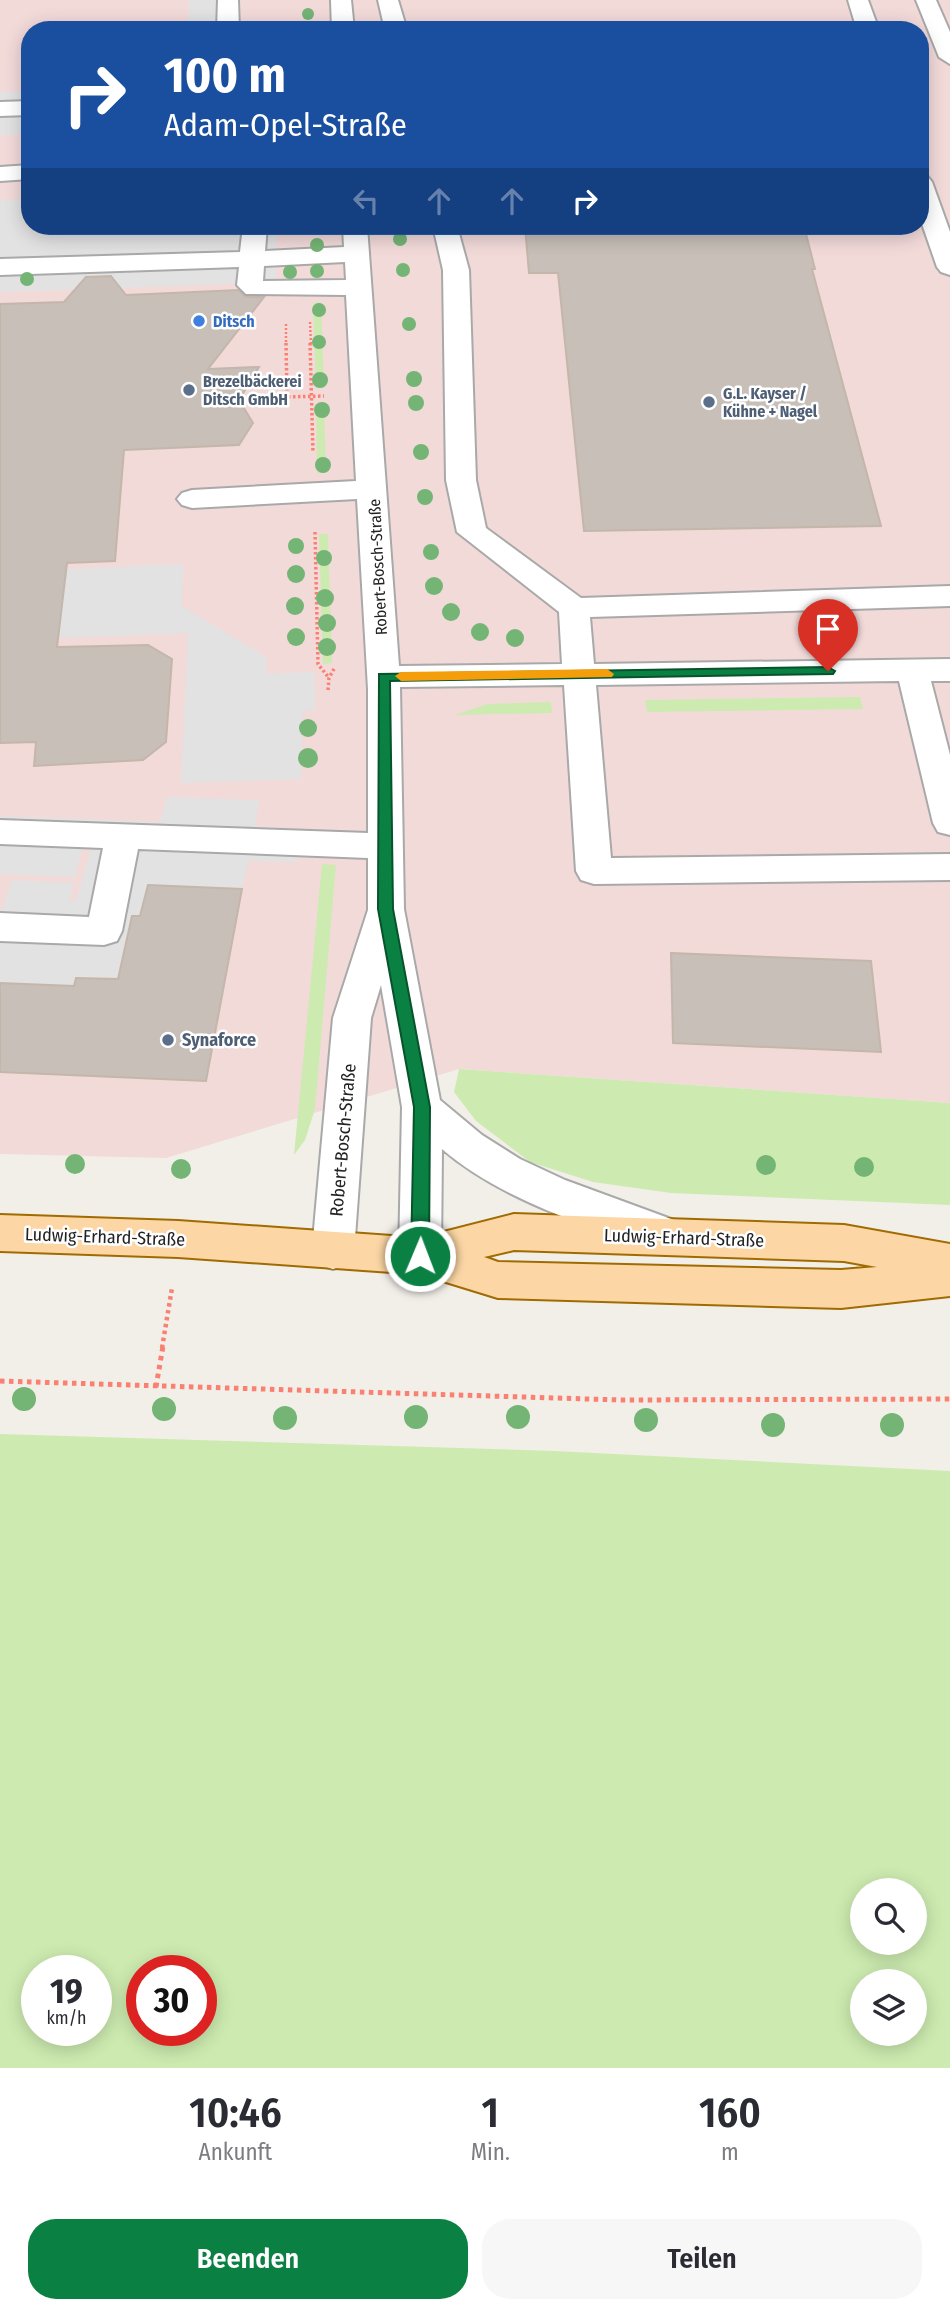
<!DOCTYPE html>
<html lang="de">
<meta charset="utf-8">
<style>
body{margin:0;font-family:"Fira Sans Condensed",sans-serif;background:#f7f7f7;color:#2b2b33;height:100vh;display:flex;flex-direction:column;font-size:26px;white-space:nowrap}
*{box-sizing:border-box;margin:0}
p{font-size:23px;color:#7c7c81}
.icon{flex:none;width:38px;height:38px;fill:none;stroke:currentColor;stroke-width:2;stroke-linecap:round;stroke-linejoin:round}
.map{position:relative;height:2068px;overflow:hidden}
.sheet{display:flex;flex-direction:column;background:#fff;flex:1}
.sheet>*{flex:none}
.top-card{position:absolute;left:21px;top:21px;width:908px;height:214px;border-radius:28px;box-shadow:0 4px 18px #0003;background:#1a4fa0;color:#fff;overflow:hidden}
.buttons{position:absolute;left:850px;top:1878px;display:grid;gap:14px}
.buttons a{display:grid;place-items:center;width:77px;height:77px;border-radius:50%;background:#fff;box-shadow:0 4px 18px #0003;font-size:35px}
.speed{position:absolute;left:21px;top:1955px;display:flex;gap:14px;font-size:35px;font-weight:700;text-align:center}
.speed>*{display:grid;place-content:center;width:91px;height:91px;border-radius:50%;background:#fff;box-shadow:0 4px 18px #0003;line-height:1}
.speed small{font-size:18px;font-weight:400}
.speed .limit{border:10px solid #d22;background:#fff;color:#111}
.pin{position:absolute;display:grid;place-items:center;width:60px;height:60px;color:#fff;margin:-72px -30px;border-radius:50% 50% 50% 0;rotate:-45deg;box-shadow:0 0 7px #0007}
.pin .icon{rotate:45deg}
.me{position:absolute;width:77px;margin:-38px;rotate:1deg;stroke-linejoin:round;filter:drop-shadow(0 0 5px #0008)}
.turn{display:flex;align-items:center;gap:24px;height:147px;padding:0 28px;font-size:32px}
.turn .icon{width:91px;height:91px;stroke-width:2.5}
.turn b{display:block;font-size:49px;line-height:60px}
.lanes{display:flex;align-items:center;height:66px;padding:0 28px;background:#0003;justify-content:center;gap:35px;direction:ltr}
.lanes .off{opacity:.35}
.eta{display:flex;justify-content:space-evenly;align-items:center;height:119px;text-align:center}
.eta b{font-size:42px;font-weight:600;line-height:49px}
.cta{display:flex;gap:14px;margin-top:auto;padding:14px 28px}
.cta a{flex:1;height:80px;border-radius:28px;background:#0b8043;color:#fff;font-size:28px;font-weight:600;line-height:80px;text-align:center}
.cta a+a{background:#f7f7f7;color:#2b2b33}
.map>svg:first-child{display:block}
.commercial{fill:#f2dad9;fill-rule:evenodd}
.grass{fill:#cdebb0;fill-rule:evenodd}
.parking{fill:#e2e2e2}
.building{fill:#c7bfb8;stroke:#c4b6ab;stroke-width:2}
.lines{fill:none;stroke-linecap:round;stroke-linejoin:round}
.minor-casing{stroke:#a9a9a9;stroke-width:4}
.major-casing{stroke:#a06b00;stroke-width:4}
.path-far3{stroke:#fa8072;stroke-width:2.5;stroke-dasharray:2 2;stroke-linecap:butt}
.path-far2{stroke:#fa8072;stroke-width:3.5;stroke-dasharray:2.5 2.5;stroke-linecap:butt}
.path-far1{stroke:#fa8072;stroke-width:4.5;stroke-dasharray:3.5 3.5;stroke-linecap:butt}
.path{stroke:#fa8072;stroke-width:5;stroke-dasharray:4.5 4.5;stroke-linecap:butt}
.minor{fill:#fff;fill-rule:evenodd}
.major{fill:#fcd6a4;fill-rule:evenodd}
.tree{fill:#74b475}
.route{fill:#0b8043;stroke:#07532c;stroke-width:2}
.slow{fill:#f59e0b}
.shop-dot{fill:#3f7fe0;stroke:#fff;stroke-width:2.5}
.service-dot{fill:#5c6f8a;stroke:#fff;stroke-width:2.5}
.labels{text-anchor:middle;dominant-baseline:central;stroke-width:5;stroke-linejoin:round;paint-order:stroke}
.far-shop-label{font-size:16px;font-weight:bold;fill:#366cbe;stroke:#fff;text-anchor:start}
.far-service-label{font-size:16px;font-weight:bold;fill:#4e5e75;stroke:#fff;text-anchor:start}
.far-street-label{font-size:16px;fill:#222;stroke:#fff}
.service-label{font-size:18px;font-weight:bold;fill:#4e5e75;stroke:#fff;text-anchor:start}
.street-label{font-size:18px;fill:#222;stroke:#fff}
</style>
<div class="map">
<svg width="950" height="2068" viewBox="0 0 950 2068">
<rect width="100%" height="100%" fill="#f2efe9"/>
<path class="commercial" d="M0 0H950V1103L459 1069 166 1158 0 1154ZM30 30H920V226H30Z"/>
<path class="grass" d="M321 302 324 388H316L313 303Z
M316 404H324L326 472 317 473Z
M319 534H328L332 663 323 664Z
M860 697 863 709 647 712 645 700Z
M551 702 552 713 455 715 487 704Z
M322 864 336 865 315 1109 305 1140 294 1155Z
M459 1069 950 1103V1205L671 1193 593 1182 530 1162 476 1121 454 1092Z
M0 1434 555 1451 950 1471V2068H0ZM863 1890H915V1942H863ZM37 1970H96V2030H37ZM142 1970H201V2030H142ZM863 1981H915V2034H863Z"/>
<path class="parking" d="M189 0H236L235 30H188Z
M30 91V134L0 135V92Z
M30 199V226H276V278L285 282 0 292V200Z
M183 564 182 606 266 657V674L314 672 315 710 303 711 301 779 181 783 188 633 58 638 61 613 0 572Z
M167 797 259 800 255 826 302 829 297 862 248 861 242 889 148 885 140 916H132L118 979 76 978 74 986 0 983V909L3 908 12 880 74 883 69 900 76 901 91 850 82 849 75 877 0 874V816L160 822Z"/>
<path class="building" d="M525 226H804L815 269H812L881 526 584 531 558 273H529Z
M111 276 126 295 239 290 246 297H264L208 369 259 367 239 400 253 423 239 445 124 450 115 561 67 563 57 647 148 645 172 659 166 742 143 760 34 766 36 742 0 743V304L64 302 86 277Z
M148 885 242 889 206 1081 0 1072V983L74 986 76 978 118 979 132 916H140Z
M671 953 871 961 881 1052 673 1043Z"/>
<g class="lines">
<defs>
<path id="minor" d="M218 0H238L239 30H217Z
M331 0H351L354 30H332Z
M378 0H398L407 30H385Z
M848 0H868L879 30H857Z
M916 0H936L950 32V64L939 57Z
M30 101V115L0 116V102Z
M30 165V179L0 181V167Z
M920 175 928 177 932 182 950 232V275L941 272 937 267 920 218Z
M243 226H267L265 251 344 247 343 226H367L399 666 562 664 559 612 457 532 446 480 443 270 433 226H457L469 270 476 480 486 528 581 598 950 586V606L590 617 594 664 950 659V681H931L950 755V835L938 832 933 823 899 681 596 685 611 858 950 854V880L594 884 581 880 576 871 564 685 400 687 404 909 440 1100 482 1135 520 1159 565 1180 682 1223 688 1236 682 1249 667 1254C591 1227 504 1202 442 1149L441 1256 435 1269 420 1274 405 1269 399 1256 402 1107 381 985 371 1018 354 1251 348 1264 333 1269 318 1264 312 1251 333 1018 368 910V858L138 849 122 931 117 941 104 945 0 941V913L89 917 103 848 0 844V820L368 833V689L357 499 192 508 182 505 177 499 182 493 192 490 356 481 346 295 246 294 237 285 239 267 0 275V259L240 252ZM345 262 346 280 263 281 264 266Z"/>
<path id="major" d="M514 1214 844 1225 950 1244V1296L841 1308 498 1298 420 1274 178 1257 0 1251V1215L178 1221 420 1238ZM514 1250 844 1261 877 1267 841 1270 498 1262 484 1257Z"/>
</defs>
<use href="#minor" class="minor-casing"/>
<use href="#major" class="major-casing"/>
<path class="path-far3" d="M310 322 311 345
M286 324V345"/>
<path class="path-far2" d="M286 343 287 397
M310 343 313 453
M243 398 324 396
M315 532 318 664 329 678
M328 690 329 678 335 667"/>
<path class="path-far1" d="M162 1348 172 1288"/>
<path class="path" d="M0 1381 621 1400 950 1399
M156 1387 163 1346"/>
<use href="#minor" class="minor"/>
<use href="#major" class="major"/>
</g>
<g class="tree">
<circle cx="308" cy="14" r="6"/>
<circle cx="400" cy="239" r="7"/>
<circle cx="317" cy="245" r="7"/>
<circle cx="403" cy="270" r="7"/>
<circle cx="317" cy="271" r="7"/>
<circle cx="290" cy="272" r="7"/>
<circle cx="27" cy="279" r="7"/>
<circle cx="319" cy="310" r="7"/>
<circle cx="409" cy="324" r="7"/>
<circle cx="319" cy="342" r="7"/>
<circle cx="414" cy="379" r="8"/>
<circle cx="320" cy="380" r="8"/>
<circle cx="416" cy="403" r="8"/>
<circle cx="322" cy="410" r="8"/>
<circle cx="421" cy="452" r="8"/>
<circle cx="323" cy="465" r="8"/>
<circle cx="425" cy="497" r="8"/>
<circle cx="296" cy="546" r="8"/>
<circle cx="431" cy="552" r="8"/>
<circle cx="324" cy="558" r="8"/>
<circle cx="296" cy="574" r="9"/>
<circle cx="434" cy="586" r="9"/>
<circle cx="325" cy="598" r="9"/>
<circle cx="295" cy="606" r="9"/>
<circle cx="451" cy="612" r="9"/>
<circle cx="327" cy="623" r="9"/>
<circle cx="480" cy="632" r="9"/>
<circle cx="296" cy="637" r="9"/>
<circle cx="515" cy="638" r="9"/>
<circle cx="327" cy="647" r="9"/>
<circle cx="308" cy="728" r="9"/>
<circle cx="308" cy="758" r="10"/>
<circle cx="75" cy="1164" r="10"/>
<circle cx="766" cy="1165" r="10"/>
<circle cx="864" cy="1167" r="10"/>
<circle cx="181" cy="1169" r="10"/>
<circle cx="24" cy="1399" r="12"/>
<circle cx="164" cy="1409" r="12"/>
<circle cx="416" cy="1417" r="12"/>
<circle cx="518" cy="1417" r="12"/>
<circle cx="285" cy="1418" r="12"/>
<circle cx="646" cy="1420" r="12"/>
<circle cx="773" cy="1425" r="12"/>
<circle cx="892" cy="1425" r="12"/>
</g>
<path class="route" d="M828 667 835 671 833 674 390 681 393 909 430 1107 429 1256 420 1264 414 1261 411 1256 414 1107 378 909 379 674Z"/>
<path class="slow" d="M607 669 614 674 612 677 401 681 395 676 401 672Z"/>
<circle class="shop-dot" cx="199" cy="321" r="7"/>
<g class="service-dot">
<circle cx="189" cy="390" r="7"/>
<circle cx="709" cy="402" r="7"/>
<circle cx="168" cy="1040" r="7"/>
</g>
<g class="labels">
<g class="far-shop-label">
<text x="213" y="321">Ditsch</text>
</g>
<g class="far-service-label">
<text x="203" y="381">Brezelbäckerei<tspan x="203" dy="18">Ditsch GmbH</tspan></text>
<text x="723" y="393">G.L. Kayser /<tspan x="723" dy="18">Kühne + Nagel</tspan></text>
</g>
<g class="far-street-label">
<text transform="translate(378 567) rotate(-93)">Robert-Bosch-Straße</text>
</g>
<g class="service-label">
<text x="182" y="1040">Synaforce</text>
</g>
<g class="street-label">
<text transform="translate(343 1140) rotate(-85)">Robert-Bosch-Straße</text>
<text transform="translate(105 1237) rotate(2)">Ludwig-Erhard-Straße</text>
<text transform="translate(684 1238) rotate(2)">Ludwig-Erhard-Straße</text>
</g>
</g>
</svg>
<div class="buttons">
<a><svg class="icon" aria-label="search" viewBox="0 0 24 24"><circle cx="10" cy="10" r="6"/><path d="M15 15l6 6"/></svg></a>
<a><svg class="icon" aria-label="layers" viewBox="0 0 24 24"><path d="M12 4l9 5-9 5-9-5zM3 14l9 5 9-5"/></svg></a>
</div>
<div class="speed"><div>19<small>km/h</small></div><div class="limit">30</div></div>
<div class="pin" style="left:828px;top:671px;background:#d93025"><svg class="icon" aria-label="arrive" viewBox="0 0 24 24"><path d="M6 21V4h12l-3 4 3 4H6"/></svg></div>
<svg class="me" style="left:420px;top:1256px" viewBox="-20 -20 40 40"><circle r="17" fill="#0b8043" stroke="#fff" stroke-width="3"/><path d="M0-11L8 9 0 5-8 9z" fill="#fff"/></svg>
<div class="top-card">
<div class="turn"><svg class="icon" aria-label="right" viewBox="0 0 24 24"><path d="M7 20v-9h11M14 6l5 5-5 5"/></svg><div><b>100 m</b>Adam-Opel-Straße</div></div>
<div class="lanes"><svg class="icon off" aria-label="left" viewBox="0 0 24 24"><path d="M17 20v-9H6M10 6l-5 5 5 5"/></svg><svg class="icon off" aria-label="ahead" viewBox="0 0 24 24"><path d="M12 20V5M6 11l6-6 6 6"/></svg><svg class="icon off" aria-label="ahead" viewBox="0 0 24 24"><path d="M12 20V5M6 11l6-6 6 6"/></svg><svg class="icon" aria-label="right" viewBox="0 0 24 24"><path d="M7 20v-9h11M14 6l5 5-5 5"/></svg></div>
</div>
</div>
<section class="sheet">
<div class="eta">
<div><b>10:46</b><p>Ankunft</p></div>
<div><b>1</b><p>Min.</p></div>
<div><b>160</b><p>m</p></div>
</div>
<div class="cta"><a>Beenden</a><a>Teilen</a></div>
</section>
